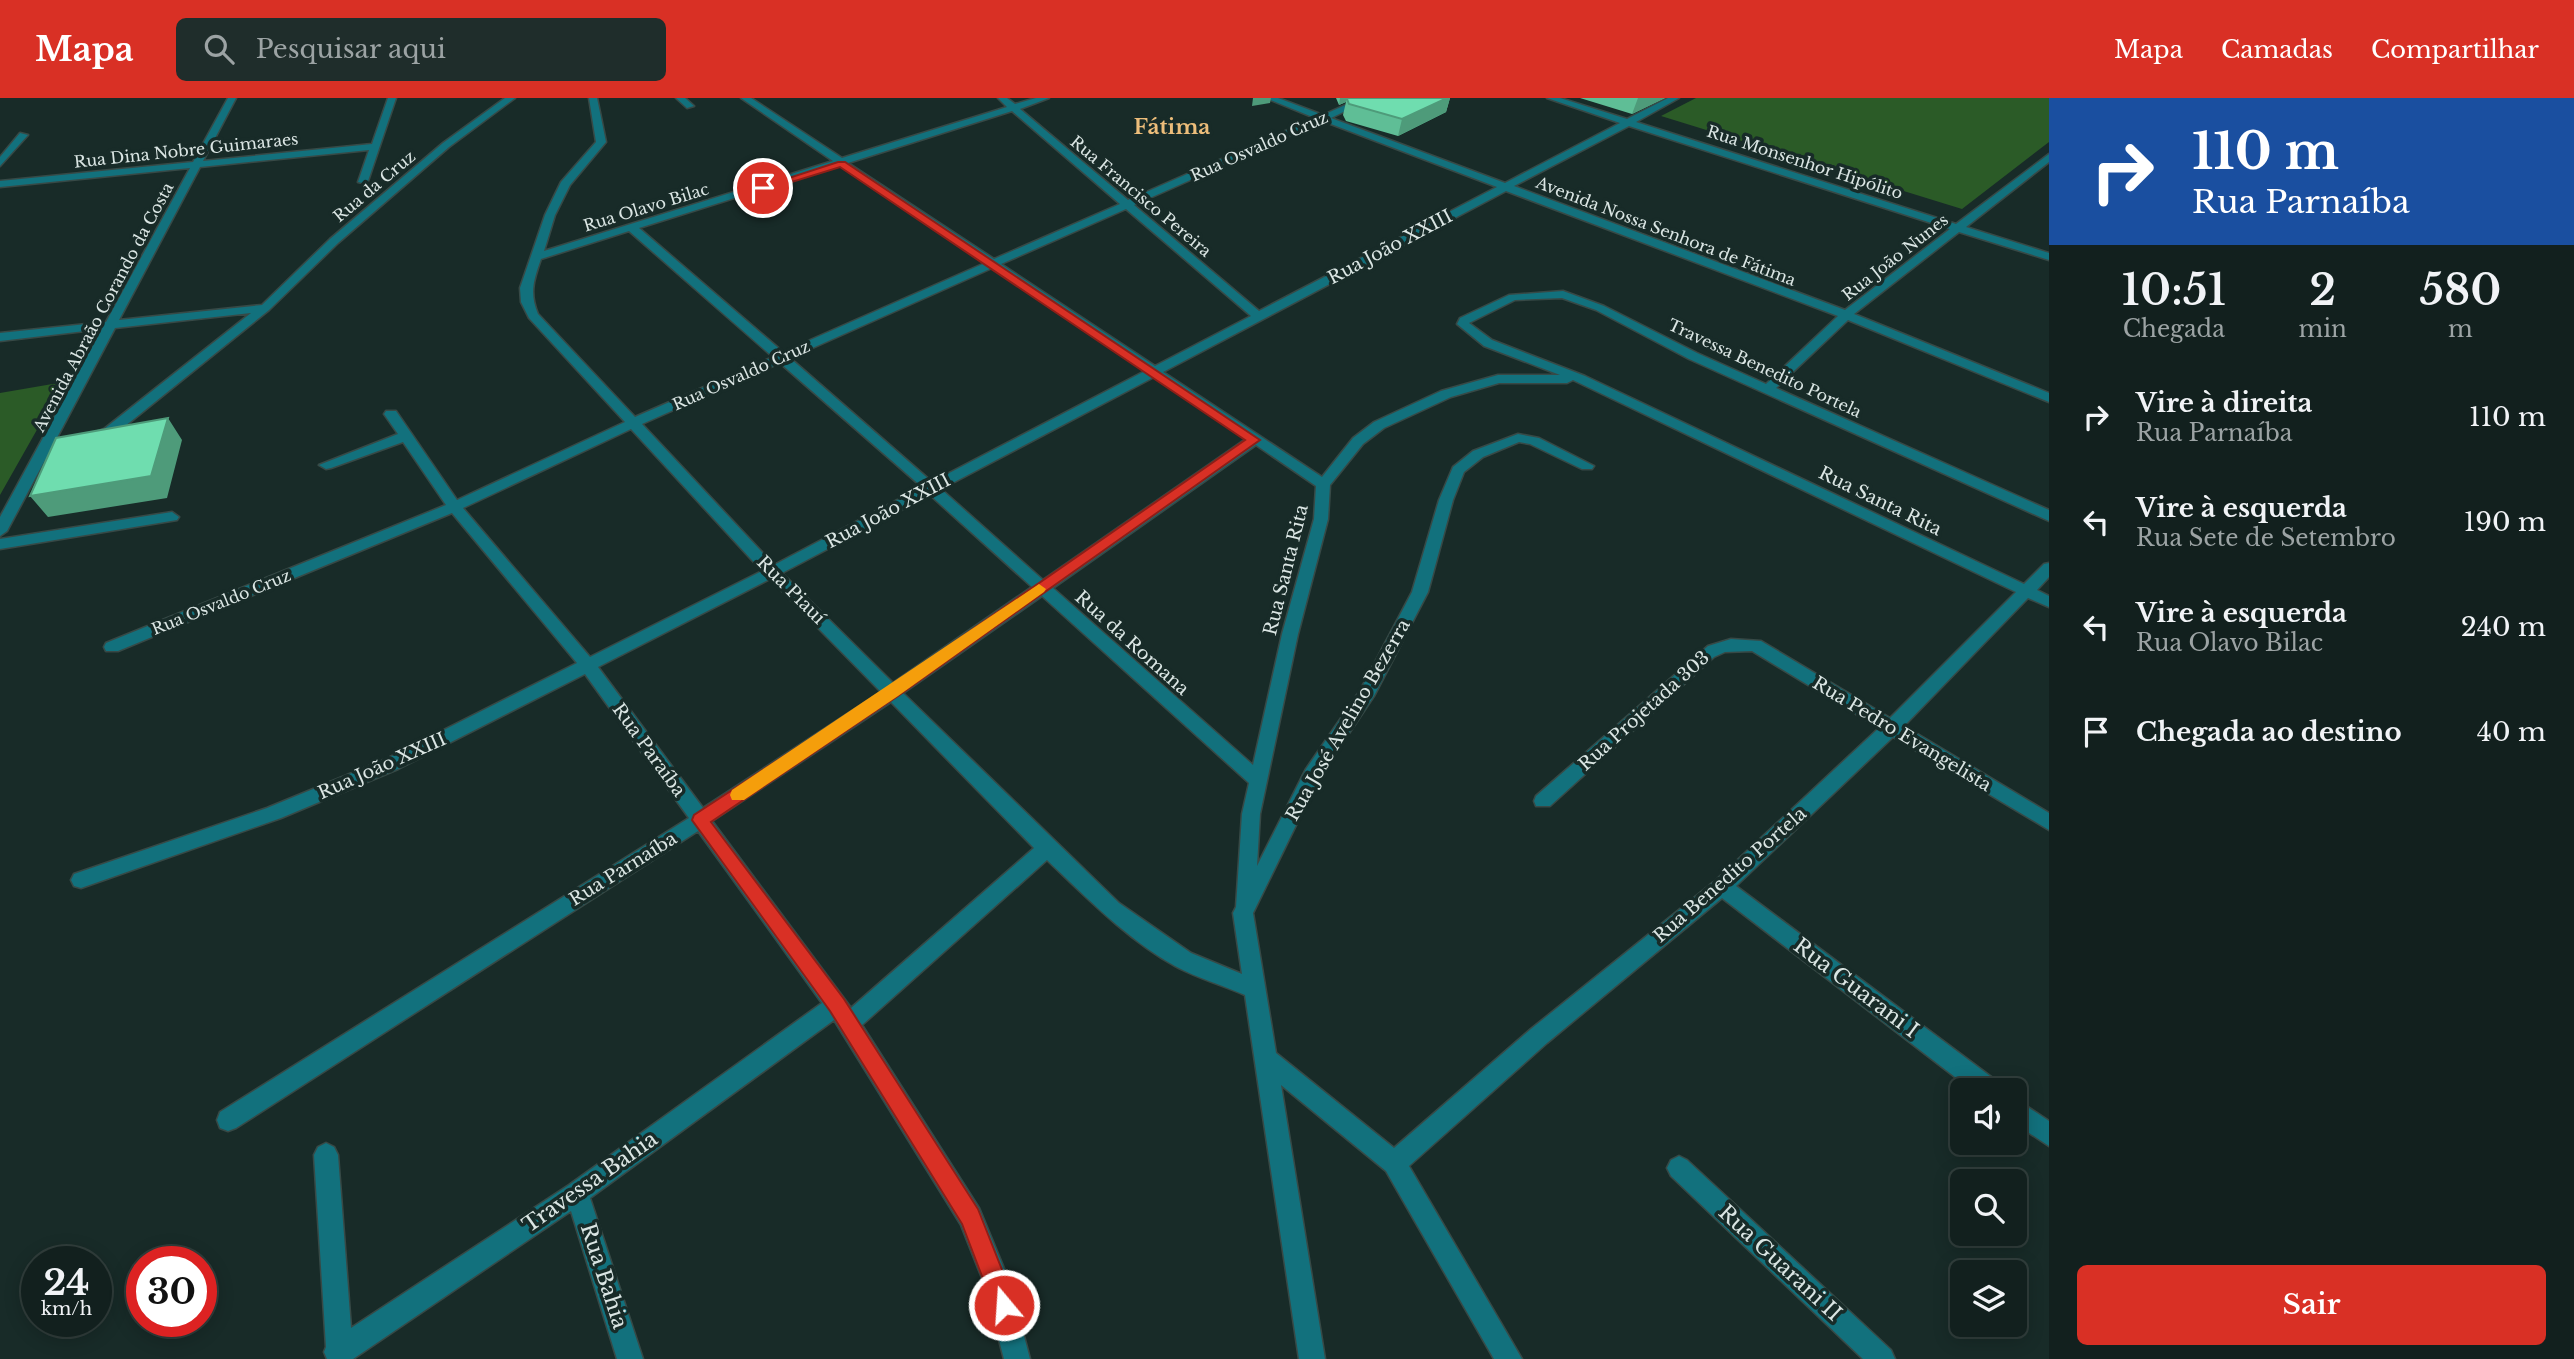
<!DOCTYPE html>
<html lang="pt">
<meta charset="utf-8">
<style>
body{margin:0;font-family:"Libre Baskerville",serif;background:#1f2d2b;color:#f1f3f6;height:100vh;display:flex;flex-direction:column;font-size:26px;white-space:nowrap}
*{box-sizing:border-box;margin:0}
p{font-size:23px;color:#9ca3a4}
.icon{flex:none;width:38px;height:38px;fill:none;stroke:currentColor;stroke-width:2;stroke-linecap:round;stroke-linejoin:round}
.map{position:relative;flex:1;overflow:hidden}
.panel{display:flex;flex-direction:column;background:#12201e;width:525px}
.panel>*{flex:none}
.banner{background:#1a4fa0;color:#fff;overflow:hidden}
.fabs{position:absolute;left:1950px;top:980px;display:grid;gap:14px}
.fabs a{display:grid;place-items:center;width:77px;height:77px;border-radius:10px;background:#12201e;box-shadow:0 4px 18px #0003,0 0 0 2px #313e3c;font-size:35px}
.speed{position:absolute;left:21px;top:1148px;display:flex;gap:14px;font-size:35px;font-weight:700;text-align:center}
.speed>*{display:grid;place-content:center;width:91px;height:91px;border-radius:50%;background:#12201e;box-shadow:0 4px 18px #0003,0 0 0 2px #313e3c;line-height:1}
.speed small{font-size:18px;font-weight:400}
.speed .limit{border:10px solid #d22;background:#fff;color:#111}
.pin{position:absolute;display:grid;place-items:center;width:60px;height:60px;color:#fff;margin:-30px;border:4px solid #fff;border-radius:50%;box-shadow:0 2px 7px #0007}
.me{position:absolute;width:77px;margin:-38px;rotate:342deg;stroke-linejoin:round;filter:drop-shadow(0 0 5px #0008)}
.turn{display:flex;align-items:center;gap:24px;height:147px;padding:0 28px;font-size:32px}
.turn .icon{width:91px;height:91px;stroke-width:2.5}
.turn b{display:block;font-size:49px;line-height:60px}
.eta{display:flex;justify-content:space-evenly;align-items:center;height:119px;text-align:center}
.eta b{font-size:42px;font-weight:600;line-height:49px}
.button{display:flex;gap:14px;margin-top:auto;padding:14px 28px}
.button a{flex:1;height:80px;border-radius:10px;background:#d93025;color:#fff;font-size:28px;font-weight:600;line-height:80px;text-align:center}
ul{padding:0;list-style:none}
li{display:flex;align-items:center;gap:21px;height:105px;padding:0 28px}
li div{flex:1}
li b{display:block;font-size:26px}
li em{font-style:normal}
header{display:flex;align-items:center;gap:42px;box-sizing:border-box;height:98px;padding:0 35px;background:#d93025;color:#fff}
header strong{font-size:33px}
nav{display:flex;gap:38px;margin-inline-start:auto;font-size:24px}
.search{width:490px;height:63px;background:#1f2d2b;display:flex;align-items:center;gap:18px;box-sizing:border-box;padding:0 24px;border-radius:10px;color:#9ca3a4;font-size:26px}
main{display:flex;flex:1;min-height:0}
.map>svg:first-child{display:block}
.green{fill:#2b5b27}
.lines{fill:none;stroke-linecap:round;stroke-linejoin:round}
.minor-casing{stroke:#374946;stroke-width:3}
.minor{fill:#12717d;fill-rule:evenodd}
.wall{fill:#5fbe96}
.shaded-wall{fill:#4e9b7a}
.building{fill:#6fddaf;stroke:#4e9b7a;stroke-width:2}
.route{fill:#d93025;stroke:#8d1f18;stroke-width:2}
.slow{fill:#f59e0b}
.labels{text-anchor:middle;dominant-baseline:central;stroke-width:7;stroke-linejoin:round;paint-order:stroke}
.far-street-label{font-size:16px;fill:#dbe6e4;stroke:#182b28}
.street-label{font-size:18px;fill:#dbe6e4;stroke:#182b28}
.far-district-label{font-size:21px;font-weight:bold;fill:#ecbd7a;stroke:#182b28}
.near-street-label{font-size:21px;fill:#dbe6e4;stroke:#182b28}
</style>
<header>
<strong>Mapa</strong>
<div class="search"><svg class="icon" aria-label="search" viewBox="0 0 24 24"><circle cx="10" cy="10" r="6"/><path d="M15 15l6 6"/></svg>Pesquisar aqui</div>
<nav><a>Mapa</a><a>Camadas</a><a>Compartilhar</a></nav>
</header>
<main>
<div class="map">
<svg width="2049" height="1261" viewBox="0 0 2049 1261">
<rect width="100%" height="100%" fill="#182b28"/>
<path class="green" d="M1696 0H2049V44L1962 111 1661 18Z
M64 284 0 397V295Z"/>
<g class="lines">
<defs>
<path id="minor" d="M228 0H236L203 63 372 46 388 0H396L367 86 358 84 369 52 200 69 119 222 262 207 330 141 443 45 505 0H515L449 49 338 145 269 212 114 337 96 346 45 362 7 433 0 438V419L102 231 0 243V235L106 224 190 70 0 89V83L193 64ZM251 215 104 331 51 351 115 230Z
M589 0H597L606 44 570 87 555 117 544 153 833 63 741 0H751L842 60 1007 9 998 0H1007L1015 6 1036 0H1049L1020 11 1128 102 1315 20 1266 0H1278L1323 17 1361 0H1372L1331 20 1505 85 1620 25 1547 0H1560L1627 21 1668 0H1679L1636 24 1956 126 2049 56V64L1966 129 2049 155V162L1959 134 1854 216 2049 295V304L1848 222 1776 290 2049 412V423L1689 261 1596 212 1562 200 1515 202 1469 225 1492 242 1585 278 2024 486 2044 466 2049 465V479L2037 492 2049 498V509L2028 500 1904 628 2049 715V732L1893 639 1736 788 1998 984 2001 992H1972L1722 800 1547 945 1409 1068 1522 1261H1494L1386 1073 1281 987 1325 1261H1299L1245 897C1222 887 1197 880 1175 868 1127 841 1087 800 1047 762L862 927 979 1110 1010 1185 1030 1261H1004L984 1185 961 1127 834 922 590 1100 643 1261H617L571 1113 353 1261H327L324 1254 326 1249 314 1057 318 1049 326 1045 334 1049 338 1057 351 1230 569 1087 822 905 698 733 236 1030 228 1033 220 1030 217 1022 220 1014 689 720 585 576 398 671 281 720 81 790 74 788 71 782 74 776 267 710 386 661 577 565 452 415 118 553H106L104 549 106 545 446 407 403 344 331 370 326 371 319 367 398 336 384 316 386 313H396L457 402 625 324 529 220 521 204 520 190 545 117 561 84 596 44ZM1012 13 1120 106 994 161 848 65ZM1323 23 1497 89 1259 213 1134 107ZM1629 28 1950 131 1845 212 1514 88ZM839 67 985 165 783 254 639 130ZM1506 93 1838 218 1766 286 1697 255 1604 208 1563 193 1509 197 1460 220 1457 226 1484 248 1560 277H1498L1441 293 1374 324 1353 340 1322 379 1163 274ZM1126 111 1251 218 1155 268 1001 166ZM629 133 773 259 635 319 538 216C529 195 534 181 541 161ZM992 170 1145 273 932 384 790 260ZM780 265 922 389 774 467 642 326ZM1154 279 1246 341 1043 482 941 391ZM1573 282 2016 494 1890 620 1761 543 1731 541 1708 548 1536 698 1534 703 1536 708H1550L1714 559 1725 554 1752 553 1879 630 1715 783 1531 931 1394 1050 1276 955 1253 815 1319 680 1374 598 1428 494 1453 402 1464 374 1483 359 1519 344 1530 346 1582 371H1592L1594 368 1539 340 1518 336 1473 353 1453 369 1439 402 1412 494 1361 591 1306 671 1257 768 1260 716 1298 536 1328 421 1330 387 1363 346 1384 330 1451 299 1499 285H1567ZM631 331 762 473 590 559 463 410ZM1256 347 1316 388 1314 421 1282 536 1253 667 1053 490ZM930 397 1032 489 893 585 782 475ZM770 481 881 594 703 710 598 569ZM1042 498 1249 685 1242 716 1236 809 1233 815 1242 876 1191 855 1119 805 903 595ZM891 604 1034 750 851 910 712 723Z
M676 0H685L694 8 687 10Z
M20 35 28 37 0 68V59Z
M172 414 179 419 177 422 0 451V441Z
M2014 1000 2049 1023V1048L2014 1025Z
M1679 1058 1687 1062 1891 1252 1895 1261H1863L1671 1078 1667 1070 1671 1062Z"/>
</defs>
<use href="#minor" class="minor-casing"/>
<use href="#minor" class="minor"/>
</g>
<path class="wall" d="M1336 0H1450L1446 14 1398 38 1346 23 1343 17 1346 4 1339 7Z
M1580 0H1665L1632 16Z"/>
<path class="shaded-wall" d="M1253 0H1271L1270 5 1252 8Z
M1340 0H1355L1347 1 1346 4 1339 7Z
M1447 0H1450L1446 14 1398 38 1402 21Z
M1638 0H1665L1632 16Z
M168 320 182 342 167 400 48 419 30 398Z"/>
<path class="building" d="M1348 0H1447L1402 21 1349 6 1347 1Z
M168 320 151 378 30 398 56 340Z"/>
<path class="route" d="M838 64H845L1260 342 898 598 711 724 844 901 978 1111 1016 1207 1012 1215 1004 1219 996 1215 962 1126 830 913 692 722 694 717 888 590 1245 342 840 69 766 92 758 90Z"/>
<path class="slow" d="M1039 486 1046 491 1044 494 898 598 744 702H732L730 697 732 692Z"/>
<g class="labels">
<g class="far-street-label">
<text transform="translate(1259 48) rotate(-24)">Rua Osvaldo Cruz</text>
<text transform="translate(186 52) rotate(-6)">Rua Dina Nobre Guimaraes</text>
<text transform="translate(1805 64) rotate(18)">Rua Monsenhor Hipólito</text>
<text transform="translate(374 88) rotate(-40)">Rua da Cruz</text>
<text transform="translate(1141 98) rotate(40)">Rua Francisco Pereira</text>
<text transform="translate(646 109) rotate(-17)">Rua Olavo Bilac</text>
<text transform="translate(1666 133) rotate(21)">Avenida Nossa Senhora de Fátima</text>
<text transform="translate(1895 159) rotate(-38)">Rua João Nunes</text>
<text transform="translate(103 209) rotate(-62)">Avenida Abraão Corando da Costa</text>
<text transform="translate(1765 270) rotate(25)">Travessa Benedito Portela</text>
<text transform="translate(741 277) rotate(-24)">Rua Osvaldo Cruz</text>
<text transform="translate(221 504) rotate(-22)">Rua Osvaldo Cruz</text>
</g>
<g class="street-label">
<text transform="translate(1390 149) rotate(-28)">Rua João XXIII</text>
<text transform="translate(1880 403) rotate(26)">Rua Santa Rita</text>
<text transform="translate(888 413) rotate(-28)">Rua João XXIII</text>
<text transform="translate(1286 472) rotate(-76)">Rua Santa Rita</text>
<text transform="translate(791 492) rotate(45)">Rua Piauí</text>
<text transform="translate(1132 545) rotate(42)">Rua da Romana</text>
<text transform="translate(1644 613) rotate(-42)">Rua Projetada 303</text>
<text transform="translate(1348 622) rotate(-60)">Rua José Avelino Bezerra</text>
<text transform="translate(1902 636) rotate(31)">Rua Pedro Evangelista</text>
<text transform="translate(649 652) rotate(54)">Rua Paraíba</text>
<text transform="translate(382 668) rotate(-24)">Rua João XXIII</text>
<text transform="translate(623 771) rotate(-32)">Rua Parnaíba</text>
<text transform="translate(1730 777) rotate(-41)">Rua Benedito Portela</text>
</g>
<g class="far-district-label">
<text x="1172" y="29">Fátima</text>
</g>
<g class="near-street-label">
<text transform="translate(1856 890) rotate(37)">Rua Guarani I</text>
<text transform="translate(590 1084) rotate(-35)">Travessa Bahia</text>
<text transform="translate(1780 1165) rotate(43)">Rua Guarani II</text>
<text transform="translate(604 1178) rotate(72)">Rua Bahia</text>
</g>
</g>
</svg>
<div class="fabs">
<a><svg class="icon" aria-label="sound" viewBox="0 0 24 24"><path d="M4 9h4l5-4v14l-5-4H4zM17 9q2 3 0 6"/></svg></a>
<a><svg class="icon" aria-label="search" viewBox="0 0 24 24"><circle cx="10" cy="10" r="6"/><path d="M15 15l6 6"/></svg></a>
<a><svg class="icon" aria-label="layers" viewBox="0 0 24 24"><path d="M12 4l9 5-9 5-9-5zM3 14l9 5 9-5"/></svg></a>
</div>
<div class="speed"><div>24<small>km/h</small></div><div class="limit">30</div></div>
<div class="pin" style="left:763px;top:90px;background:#d93025"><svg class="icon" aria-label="arrive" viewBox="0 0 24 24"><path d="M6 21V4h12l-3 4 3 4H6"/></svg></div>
<svg class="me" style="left:1004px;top:1207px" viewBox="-20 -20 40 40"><circle r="17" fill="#d93025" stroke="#fff" stroke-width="3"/><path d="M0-11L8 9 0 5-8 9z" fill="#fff"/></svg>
</div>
<section class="panel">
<div class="banner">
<div class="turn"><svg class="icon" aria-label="right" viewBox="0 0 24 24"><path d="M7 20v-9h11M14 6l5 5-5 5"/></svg><div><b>110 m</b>Rua Parnaíba</div></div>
</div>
<div class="eta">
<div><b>10:51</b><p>Chegada</p></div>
<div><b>2</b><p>min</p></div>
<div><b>580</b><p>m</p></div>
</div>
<ul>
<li><svg class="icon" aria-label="right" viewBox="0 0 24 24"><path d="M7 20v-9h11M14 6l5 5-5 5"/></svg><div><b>Vire à direita</b><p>Rua Parnaíba</p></div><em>110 m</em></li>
<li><svg class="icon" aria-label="left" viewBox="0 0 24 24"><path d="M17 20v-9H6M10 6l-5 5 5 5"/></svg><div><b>Vire à esquerda</b><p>Rua Sete de Setembro</p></div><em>190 m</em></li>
<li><svg class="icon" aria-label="left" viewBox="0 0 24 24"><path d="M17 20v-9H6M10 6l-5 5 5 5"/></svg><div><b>Vire à esquerda</b><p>Rua Olavo Bilac</p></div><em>240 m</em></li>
<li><svg class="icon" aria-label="arrive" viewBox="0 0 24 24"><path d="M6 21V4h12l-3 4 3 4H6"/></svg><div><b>Chegada ao destino</b></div><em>40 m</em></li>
</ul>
<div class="button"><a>Sair</a></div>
</section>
</main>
